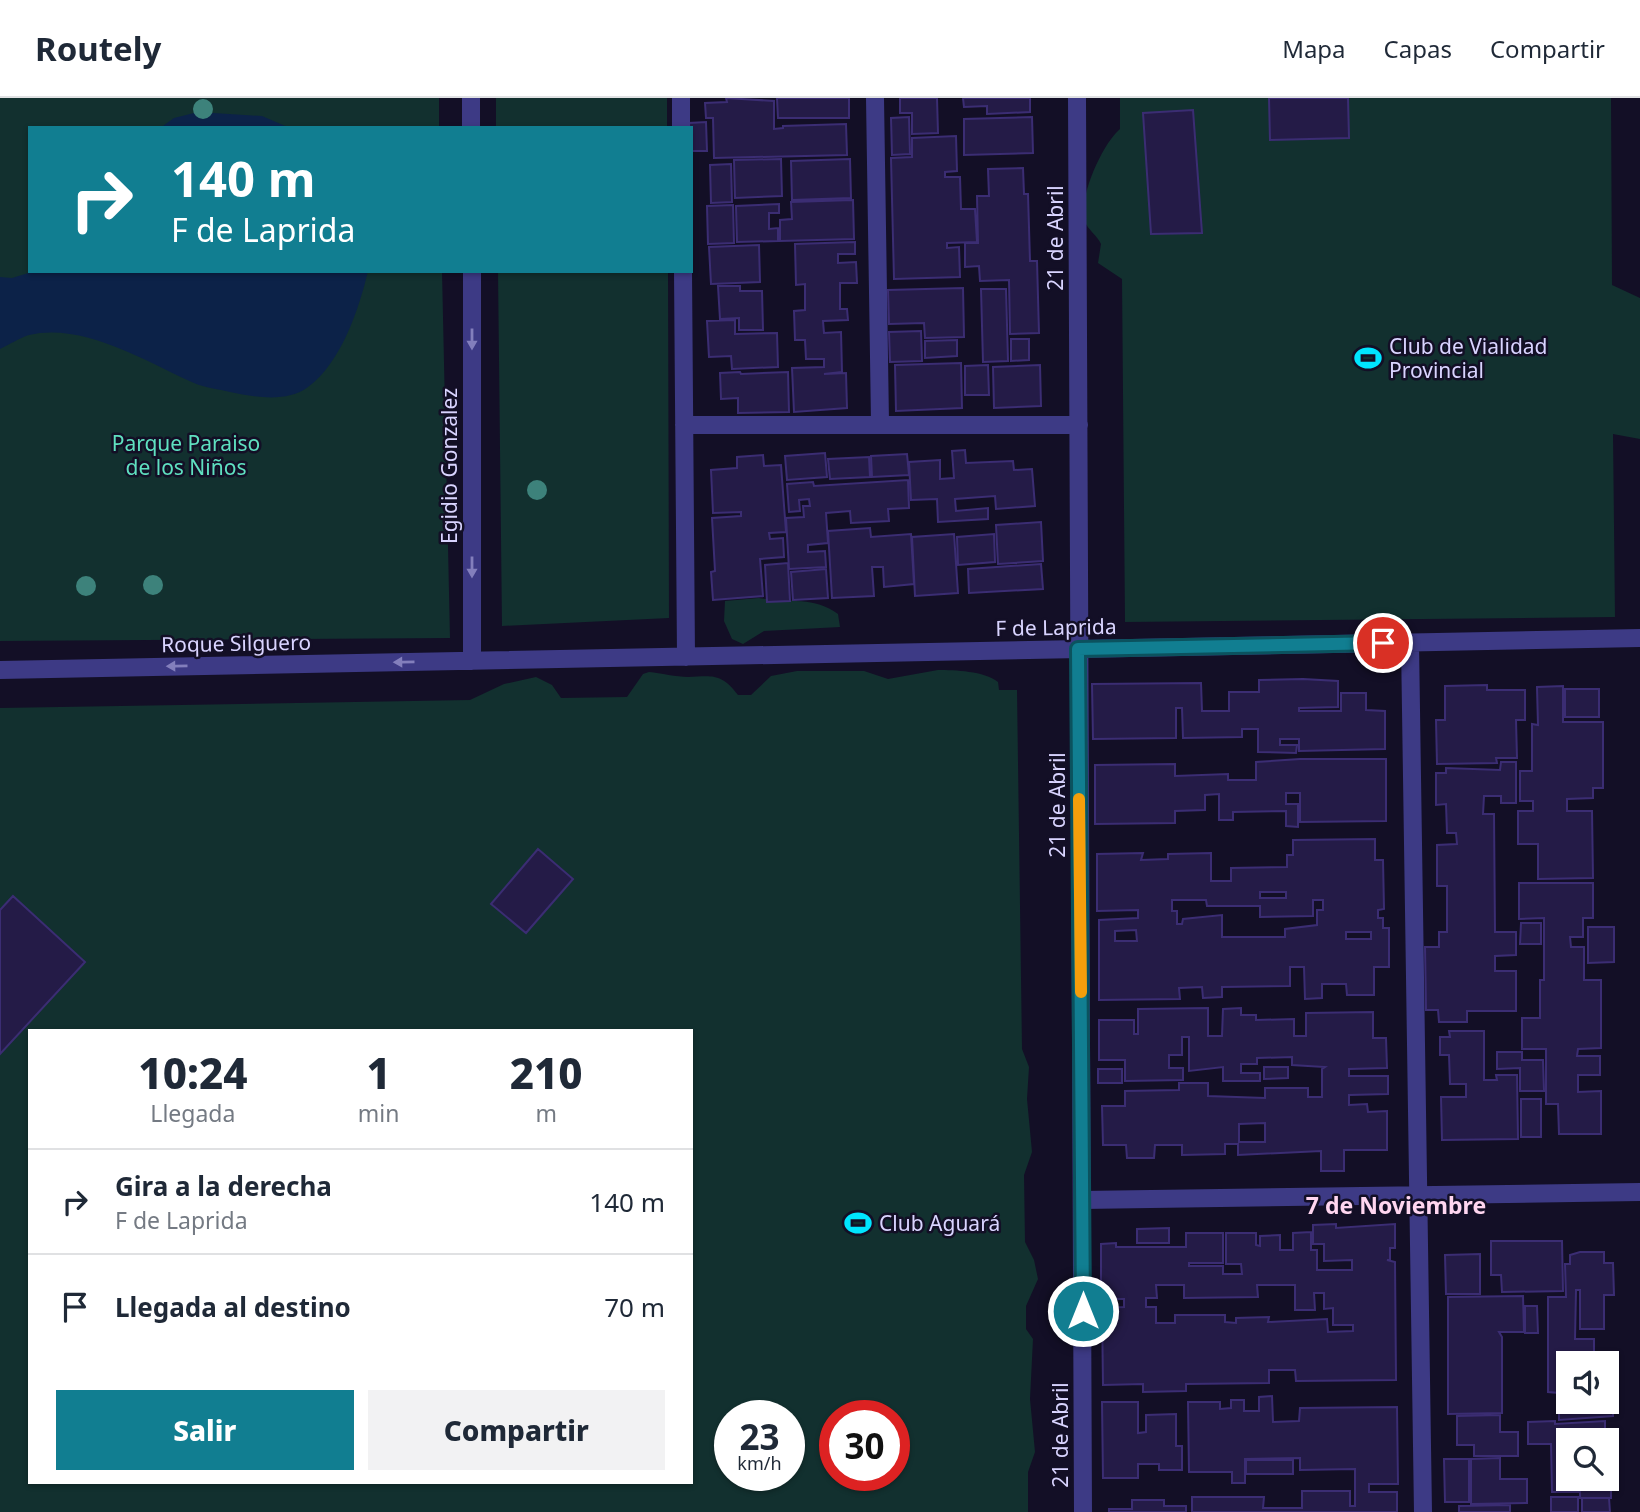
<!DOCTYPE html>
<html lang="es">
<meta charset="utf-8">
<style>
body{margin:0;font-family:"Noto Sans",sans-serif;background:#f2f2f3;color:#1f2937;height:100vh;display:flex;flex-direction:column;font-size:26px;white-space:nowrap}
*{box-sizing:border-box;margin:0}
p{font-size:23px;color:#747a83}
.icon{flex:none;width:38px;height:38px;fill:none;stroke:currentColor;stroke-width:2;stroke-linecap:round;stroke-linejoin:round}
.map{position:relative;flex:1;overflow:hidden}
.side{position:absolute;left:28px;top:931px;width:665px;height:455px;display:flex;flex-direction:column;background:#fff;border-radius:0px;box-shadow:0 2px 5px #0004}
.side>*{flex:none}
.hud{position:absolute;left:28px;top:28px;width:665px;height:147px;border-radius:0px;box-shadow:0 2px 5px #0004;background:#117e91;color:#fff;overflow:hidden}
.controls{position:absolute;left:1556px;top:1253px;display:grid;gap:14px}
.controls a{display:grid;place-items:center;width:63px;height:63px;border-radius:0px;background:#fff;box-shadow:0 2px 5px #0004;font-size:35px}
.speed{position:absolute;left:714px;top:1302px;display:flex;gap:14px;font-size:35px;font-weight:700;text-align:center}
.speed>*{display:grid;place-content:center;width:91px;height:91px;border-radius:50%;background:#fff;box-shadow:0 2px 5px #0004;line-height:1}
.speed small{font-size:18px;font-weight:400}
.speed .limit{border:10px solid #d22;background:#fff;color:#111}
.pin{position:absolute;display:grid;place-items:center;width:60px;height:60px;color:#fff;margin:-30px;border:4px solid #fff;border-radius:50%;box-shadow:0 2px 7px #0007}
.me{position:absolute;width:77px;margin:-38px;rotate:0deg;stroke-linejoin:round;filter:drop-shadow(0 0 5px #0008)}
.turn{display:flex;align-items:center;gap:24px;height:147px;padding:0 28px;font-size:32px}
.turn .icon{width:91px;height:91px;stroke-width:2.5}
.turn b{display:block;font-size:49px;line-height:60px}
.eta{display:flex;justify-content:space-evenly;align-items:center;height:119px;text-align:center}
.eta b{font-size:42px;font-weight:800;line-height:49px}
.button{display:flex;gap:14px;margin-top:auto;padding:14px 28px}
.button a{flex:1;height:80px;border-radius:0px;background:#117e91;color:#fff;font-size:28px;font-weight:800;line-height:80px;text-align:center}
.button a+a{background:#f2f2f3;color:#1f2937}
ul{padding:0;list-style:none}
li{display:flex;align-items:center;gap:21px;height:105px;padding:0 28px;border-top:2px solid #e0e1e3}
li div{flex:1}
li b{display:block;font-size:26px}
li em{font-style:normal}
header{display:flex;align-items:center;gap:42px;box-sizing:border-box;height:98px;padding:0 35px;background:#fff;border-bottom:2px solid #e0e1e3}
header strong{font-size:33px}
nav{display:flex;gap:38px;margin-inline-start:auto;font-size:24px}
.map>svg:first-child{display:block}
.green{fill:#12302f;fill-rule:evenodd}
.water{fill:#0c2248}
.building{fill:#241b47;stroke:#3b2d73;stroke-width:2;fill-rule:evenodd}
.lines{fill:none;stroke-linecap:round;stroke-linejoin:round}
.minor{stroke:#3d3a85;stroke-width:18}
.tree{fill:#3d827b}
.oneway{fill:#837fbc}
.route-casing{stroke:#0b525e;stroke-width:18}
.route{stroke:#117e91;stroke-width:12}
.slow{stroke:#f59e0b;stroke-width:12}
.labels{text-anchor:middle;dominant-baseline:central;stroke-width:5;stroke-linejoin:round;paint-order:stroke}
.street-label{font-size:21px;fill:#d9d4ff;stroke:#130f26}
.poi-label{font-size:21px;fill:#d9d4ff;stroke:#130f26;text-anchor:start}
.park-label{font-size:21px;fill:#5fe0c0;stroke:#130f26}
.neighbourhood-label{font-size:23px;font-weight:bold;fill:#ffd6f0;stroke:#130f26}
</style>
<header>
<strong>Routely</strong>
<nav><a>Mapa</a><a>Capas</a><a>Compartir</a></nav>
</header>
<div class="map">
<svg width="1640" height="1414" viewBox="0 0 1640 1414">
<rect width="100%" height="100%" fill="#130f26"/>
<path class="green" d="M0 0H439V30H30V173H442L450 540 0 543Z
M496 0H667V30H496Z
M1120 0H1611L1612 187 1640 200V341L1613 336 1615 519 1125 524 1122 181 1098 165 1101 146C1097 137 1088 132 1085 124 1077 101 1103 45 1120 31Z
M498 173H668L669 520 502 528Z
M759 500C787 505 814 498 838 516L840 529 764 533 743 546 732 541 724 523 725 503Z
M938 572C955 572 984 573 998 584L999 592H1017L1022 951 1029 969 1027 1001 1032 1054 1024 1077 1025 1144 1034 1162 1038 1181 1026 1208V1231L1033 1241 1030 1301 1035 1354 1028 1374V1414H0V610L470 602 504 586 536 579 552 587 561 600 627 599 643 576 649 574C661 575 676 579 688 579 713 578 721 575 738 597H751L771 578 797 573H864L888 581ZM30 933H691V1384H30ZM730 1318H789V1377H730ZM835 1318H894V1377H835Z"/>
<path class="water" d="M198 14 262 18 290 30H160L174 20Z
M35 173H368C359 211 341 265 308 289 287 305 254 299 230 294 219 291 205 290 194 285 147 264 83 224 29 237 19 240 9 247 0 251V179L12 180Z"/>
<path class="building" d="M726 0 774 3V31L783 30V28L846 26 847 57 714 60 713 20H706L705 5 727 4Z
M777 0H849V20H778Z
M900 0H937L938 35 912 36V15H900Z
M963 0H1030V14L987 16V8L964 9Z
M1269 0H1348L1349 40 1270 42Z
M1193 12 1202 135 1151 136 1143 15Z
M909 19 910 56 892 57 891 20Z
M1032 19 1033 55 964 57V21Z
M706 24 707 53H691L689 25Z
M956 38 957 73 945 74V79H960L961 111H975L977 144 947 145V150L959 149 960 179 894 181 891 60 912 59V40Z
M781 61 782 98 735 100 734 62Z
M850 61 851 100 792 102 791 63Z
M731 66 732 104 711 105 710 67Z
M1023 70 1024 96H1028L1030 163H1037L1039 235 1010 236 1009 182 980 183 979 168 965 169V145H978L977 98H989L988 71Z
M853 102 854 141 780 143V122L792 121 791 104Z
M779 106V115H769V131L778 130V143L737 144 736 108Z
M733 107 734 145 708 146 707 108Z
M855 144V156H838V165L856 164 857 185H840V211H847L848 222 823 223 824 235 841 234 842 274 824 276 846 275 847 310 794 314 792 270 824 269V261H806L805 242H795L794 213 805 212V186L796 187 795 146Z
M759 147 760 184 711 186 709 149Z
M718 188H740V193H762L763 232H739V220L720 221Z
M963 190 964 239 925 240 924 225 889 226 888 192Z
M981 191H1006L1008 263 983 264Z
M735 222V236L777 235 778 269 732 271 731 258 709 259 707 223Z
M921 233 922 263 890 264 889 234Z
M1011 241H1029V262L1011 263Z
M957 242V258L925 260V243Z
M961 265 962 310 896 313 895 267Z
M988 267 989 297H965V268Z
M1040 267 1041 308 994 310 993 269Z
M740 274 741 276 788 274 789 314 738 315V300L721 301 720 275Z
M965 352 966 365 1013 363 1014 372 1032 371 1035 408 996 411 995 398 955 401 956 413 988 410V421L938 424 937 401 911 402 909 364 940 362V381L954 380 952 353Z
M825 355 827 379 787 382 785 358Z
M907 356 909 377 872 379 871 358Z
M763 357 764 368 781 367 786 434 769 435 770 441 783 440 784 459 760 461 763 498 713 502 711 474 715 473 712 420 741 418V414L713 415 711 372 737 370V359Z
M869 359 870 379 830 381 828 361Z
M908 382 909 410 888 411 889 423 851 425 850 413 826 415 828 445 808 447V454L825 453 826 469 789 471 786 420 804 419 803 408H810L809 401 799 402 800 413 789 414 787 386 813 384 814 388Z
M1041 424 1043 463 998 466 996 427Z
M870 430 871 439 911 436 914 486 884 489 883 469H872L874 498 832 500 828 433Z
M954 436 958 495 915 498 912 439Z
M994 436 995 464 958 467 957 439Z
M788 465 790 503 767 504 765 467Z
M1041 466 1043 491 969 495 968 471Z
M826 471 828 500 793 502 791 474Z
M1303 581 1338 583V609L1299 610V613H1341V595H1366V612L1385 613V651L1299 653V641H1280V647H1297L1296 655 1258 654V631H1242V639L1183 640 1182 610H1176V640L1093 641 1092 586 1201 585 1202 613H1229V594H1259V582Z
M1487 587V592H1525V622H1516L1517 660H1496L1497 665 1437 666 1436 622H1445V588Z
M1563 588V624H1603V690H1593V700L1567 701V713H1592L1593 780 1538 781V746H1518V713H1533V703H1520V673H1532V626L1538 627 1537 589Z
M1565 591H1599V619H1565Z
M1300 661H1386V723L1300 724V695H1286V706H1298V729L1286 728V713L1233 714V722H1219V696L1205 697V712L1175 713V725L1095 726V667L1175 666V678L1228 676V682H1256V664Z
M1501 664H1516V705H1501V698H1484L1483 716H1494L1495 834H1516V857L1495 858V873H1516V913H1467V924H1439L1438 912H1426L1425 849H1439V834H1447V788H1437V747L1457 746 1456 735H1447L1446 706 1436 707V675H1446V670L1500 672Z
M1375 741V762H1383L1384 811 1378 812V820H1383V830H1389V869H1374V897H1347L1346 886H1322V900L1305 901 1304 869H1290V888L1222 889V899L1203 900 1202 889 1179 890 1180 901 1099 902V822L1138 820V812L1097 813V756L1143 755 1141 762 1168 761V756L1211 755V783H1231V770L1287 769V757H1293V742ZM1260 794H1286V800H1260ZM1172 802H1206L1207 808H1260V819L1313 818V802H1323V812H1317V827L1285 831V839H1222V817L1183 821 1182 826H1177V813H1172ZM1136 832 1137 843H1115V833ZM1346 834H1371V841H1346Z
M538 751 573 781 526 835 491 806Z
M1519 785H1593V820H1583V839H1570L1571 849H1584V882H1601V950L1578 951 1577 958H1600V977H1578V994L1601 993V1036H1559L1558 1006H1546V951H1522V920H1540V882H1544V820L1519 821Z
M13 798 85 864 0 956V812Z
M1521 825H1541V846H1520Z
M1588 829H1614V864L1588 865Z
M1208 910V938H1222L1223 911 1241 910V917H1256V922L1294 921V938H1306V915L1373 914V940H1386L1387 970 1349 971V978H1388V996L1349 997V1007L1367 1006 1368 1014 1387 1013V1052H1344V1073H1321V1053L1238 1057V1046H1225V1056L1182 1057V1047H1155L1154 1060H1127L1126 1047H1103L1102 1008H1125V993L1179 992V985H1208V998L1265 1000V990H1308V999H1322V971L1325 969 1292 967V959L1257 960V966H1241V975H1260V983H1223V969L1189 973V939H1182V957H1169V970H1183V982L1125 983V962H1099V922H1134V936H1138V911ZM1265 1025V1044H1239V1026Z
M1449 933H1484V982H1497L1496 977H1517L1518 1041 1442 1042 1441 999H1466V986H1450L1449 957H1440V939H1450Z
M1497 954H1522V962H1543L1544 993H1520V970L1497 971Z
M1264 969H1288V980L1264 981Z
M1098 971H1122V985H1098Z
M1521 1001H1541V1039H1521Z
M1336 1126V1130L1395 1126V1150H1390V1162H1387L1395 1164 1396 1282 1296 1283 1295 1272H1269V1285L1186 1286V1293L1143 1294V1286L1103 1287 1102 1210 1124 1209V1201H1101V1146L1116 1145V1149H1186V1135H1223V1165H1189V1168H1223V1176H1242L1241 1166H1226V1135H1256V1147L1260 1148V1138L1280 1137V1152H1293V1135L1311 1134V1152H1317V1172H1352V1162L1324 1163V1146H1313V1127ZM1156 1187H1184V1200L1258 1199 1257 1187H1295V1212H1315L1314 1195H1324V1211L1333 1210V1227H1353V1233L1328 1234 1327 1221 1268 1224 1269 1219 1236 1220V1225L1225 1224V1217H1175V1225H1156V1209H1146V1200H1157Z
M1169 1130V1145H1137V1131Z
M1491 1143H1562L1563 1193 1502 1194 1501 1177H1491Z
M1580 1154H1604V1165H1613L1614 1197H1604V1231H1580V1192H1576L1575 1241H1594V1264L1568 1265V1304H1606V1285H1613V1318L1559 1322V1295L1548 1294V1199H1566L1565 1166H1570V1157Z
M1480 1156V1196H1446L1445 1157Z
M1523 1198 1524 1234H1499L1502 1239V1315L1448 1316V1199Z
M1525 1208H1537L1538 1235H1525Z
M1272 1298 1273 1324 1299 1323 1300 1310 1397 1309 1398 1386H1369V1394H1397V1414H1192V1399H1264L1263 1410H1302V1393H1350V1408H1355V1371L1300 1372V1360L1245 1361V1385H1232V1374H1189L1188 1304H1220V1311L1231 1310V1302H1244V1313H1259V1299Z
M1102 1304H1138V1335L1146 1334V1317L1176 1316V1348H1182V1372H1159V1366H1138V1380H1103Z
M1500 1317V1334H1518V1358H1474V1347H1457V1318Z
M1555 1323V1326L1605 1323V1342H1568V1381H1578V1394H1552L1551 1346H1528V1324Z
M1500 1360V1381H1527V1405L1471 1406V1361Z
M1444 1361H1469V1404H1445Z
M1246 1362H1293V1376H1246Z
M1606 1362H1611V1400H1580V1381H1606Z
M1551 1399H1578V1414H1551Z
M1582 1400H1609L1610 1414H1582Z
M1132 1402H1164V1408H1186V1414H1109V1411H1132Z
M1510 1407V1414H1459V1408Z"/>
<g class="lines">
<path class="minor" d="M471 0V30
M681 0V30
M875 0 880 324
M1077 0 1083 1414
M472 173V563
M683 173 686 559
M684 327H1079
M1410 545 1423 1414
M0 572 1640 540
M1082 1102 1640 1094"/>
</g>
<g class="tree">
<circle cx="203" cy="11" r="10"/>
<circle cx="537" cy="392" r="10"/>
<circle cx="153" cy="487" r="10"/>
<circle cx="86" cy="488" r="10"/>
</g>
<defs><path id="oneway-solid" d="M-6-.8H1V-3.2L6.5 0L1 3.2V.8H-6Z" transform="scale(1.75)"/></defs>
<g class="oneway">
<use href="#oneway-solid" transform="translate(472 241) rotate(90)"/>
<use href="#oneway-solid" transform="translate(472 469) rotate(90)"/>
<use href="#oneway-solid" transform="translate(404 564) rotate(179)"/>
<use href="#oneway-solid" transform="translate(177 568) rotate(179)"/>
</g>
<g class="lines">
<defs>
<path id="route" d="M1083 1213 1078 551 1383 545"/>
</defs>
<use href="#route" class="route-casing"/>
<use href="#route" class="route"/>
<path class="slow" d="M1079 701 1081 894"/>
</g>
<defs>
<symbol id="stadium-bare" viewBox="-9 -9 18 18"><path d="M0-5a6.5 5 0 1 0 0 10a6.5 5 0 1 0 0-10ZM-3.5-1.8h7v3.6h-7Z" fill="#00e5ff" stroke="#130f26" stroke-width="2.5" paint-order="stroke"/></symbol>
</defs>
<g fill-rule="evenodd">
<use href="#stadium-bare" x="1349" y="241" width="38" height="38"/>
<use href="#stadium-bare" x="839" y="1106" width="38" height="38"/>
</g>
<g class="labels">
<g class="street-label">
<text transform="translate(1055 140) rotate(-90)">21 de Abril</text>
<text transform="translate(449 368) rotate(-90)">Egidio Gonzalez</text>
<text transform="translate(1056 529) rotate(-1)">F de Laprida</text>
<text transform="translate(236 545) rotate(-1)">Roque Silguero</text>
<text transform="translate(1057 707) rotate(-90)">21 de Abril</text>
<text transform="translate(1060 1337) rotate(-90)">21 de Abril</text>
</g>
<g class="poi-label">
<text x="1389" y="248">Club de Vialidad<tspan x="1389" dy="24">Provincial</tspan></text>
<text x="879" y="1125">Club Aguará</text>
</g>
<g class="park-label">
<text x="186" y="345">Parque Paraiso<tspan x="186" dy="24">de los Niños</tspan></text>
</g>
<g class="neighbourhood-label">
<text x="1396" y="1107">7 de Noviembre</text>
</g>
</g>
</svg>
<div class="controls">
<a><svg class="icon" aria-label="sound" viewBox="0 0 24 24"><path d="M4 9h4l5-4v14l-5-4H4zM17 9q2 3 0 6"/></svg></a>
<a><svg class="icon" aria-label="search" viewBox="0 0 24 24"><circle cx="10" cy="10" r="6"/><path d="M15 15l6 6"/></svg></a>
</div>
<div class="speed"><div>23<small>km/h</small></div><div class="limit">30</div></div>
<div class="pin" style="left:1383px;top:545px;background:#d93025"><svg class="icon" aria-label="arrive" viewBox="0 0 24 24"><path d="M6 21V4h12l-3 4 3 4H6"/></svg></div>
<svg class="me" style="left:1083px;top:1213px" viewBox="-20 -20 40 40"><circle r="17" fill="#117e91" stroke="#fff" stroke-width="3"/><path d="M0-11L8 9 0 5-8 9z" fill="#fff"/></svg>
<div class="hud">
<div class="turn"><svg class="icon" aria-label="right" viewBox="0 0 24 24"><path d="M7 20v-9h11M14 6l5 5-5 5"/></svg><div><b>140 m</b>F de Laprida</div></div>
</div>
<section class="side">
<div class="eta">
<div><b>10:24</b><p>Llegada</p></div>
<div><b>1</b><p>min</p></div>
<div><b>210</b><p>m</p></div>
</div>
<ul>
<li><svg class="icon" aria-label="right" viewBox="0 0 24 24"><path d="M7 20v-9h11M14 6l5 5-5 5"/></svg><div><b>Gira a la derecha</b><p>F de Laprida</p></div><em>140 m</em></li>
<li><svg class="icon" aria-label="arrive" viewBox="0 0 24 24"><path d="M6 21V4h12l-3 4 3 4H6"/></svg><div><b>Llegada al destino</b></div><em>70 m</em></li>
</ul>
<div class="button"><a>Salir</a><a>Compartir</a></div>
</section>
</div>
